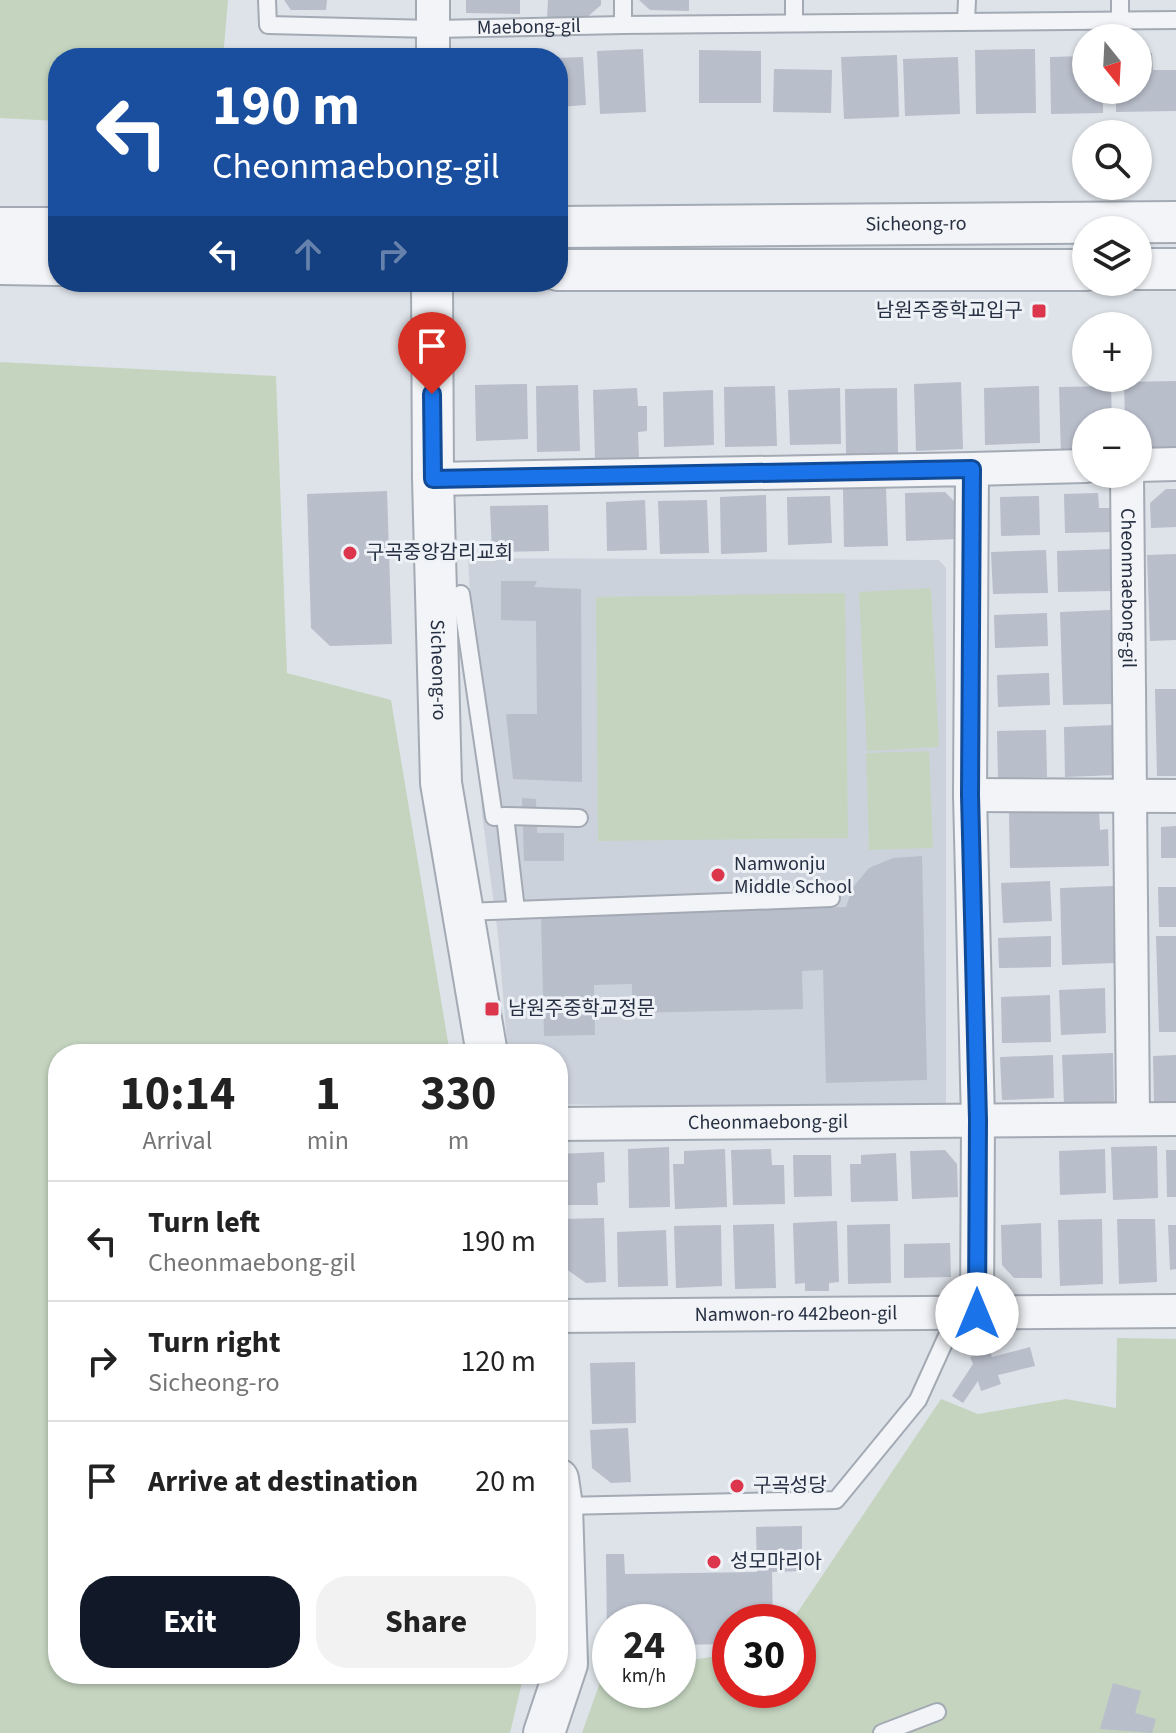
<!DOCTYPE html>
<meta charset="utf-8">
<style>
body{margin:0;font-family:"Source Sans 3","Noto Sans KR",sans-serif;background:#f2f2f2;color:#222;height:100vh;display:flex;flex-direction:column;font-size:30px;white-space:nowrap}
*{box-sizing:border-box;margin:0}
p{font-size:26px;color:#767676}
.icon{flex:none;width:44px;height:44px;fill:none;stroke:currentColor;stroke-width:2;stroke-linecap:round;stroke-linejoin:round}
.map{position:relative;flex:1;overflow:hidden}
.sheet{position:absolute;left:48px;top:1044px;width:520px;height:640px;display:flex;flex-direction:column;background:#fff;border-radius:32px;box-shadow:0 2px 6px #0004}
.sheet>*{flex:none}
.top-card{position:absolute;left:48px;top:48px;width:520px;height:244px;border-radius:32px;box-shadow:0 2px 6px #0004;background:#1a4fa0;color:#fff;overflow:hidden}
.needle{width:52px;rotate:162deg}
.buttons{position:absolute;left:1072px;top:24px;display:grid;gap:16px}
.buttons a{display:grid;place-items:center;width:80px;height:80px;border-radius:50%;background:#fff;box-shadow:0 2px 6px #0004;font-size:40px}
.speed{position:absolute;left:592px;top:1604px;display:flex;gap:16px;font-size:40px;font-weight:700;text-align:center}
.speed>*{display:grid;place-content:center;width:104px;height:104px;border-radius:50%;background:#fff;box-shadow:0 2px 6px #0004;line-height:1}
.speed small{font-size:20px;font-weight:400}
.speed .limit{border:12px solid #d22;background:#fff;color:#111}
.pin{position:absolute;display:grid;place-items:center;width:68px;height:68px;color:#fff;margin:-82px -34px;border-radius:50% 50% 50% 0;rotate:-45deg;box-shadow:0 0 8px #0007}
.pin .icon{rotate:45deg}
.me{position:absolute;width:88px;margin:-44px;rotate:0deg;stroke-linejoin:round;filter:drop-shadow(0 0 6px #0008)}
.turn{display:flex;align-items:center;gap:28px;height:168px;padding:0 32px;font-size:36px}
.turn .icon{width:104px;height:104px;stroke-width:2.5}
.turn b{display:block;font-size:56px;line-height:68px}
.lanes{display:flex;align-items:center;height:76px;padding:0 32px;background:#0003;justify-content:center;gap:40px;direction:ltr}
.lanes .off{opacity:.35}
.eta{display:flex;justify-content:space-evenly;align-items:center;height:136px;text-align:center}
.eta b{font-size:48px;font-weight:700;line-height:56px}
.primary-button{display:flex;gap:16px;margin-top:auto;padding:16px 32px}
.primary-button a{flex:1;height:92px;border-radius:32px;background:#111827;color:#fff;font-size:32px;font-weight:700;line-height:92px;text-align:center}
.primary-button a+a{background:#f2f2f2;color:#222}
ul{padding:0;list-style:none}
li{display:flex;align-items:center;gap:24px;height:120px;padding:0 32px;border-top:2px solid #e0e0e0}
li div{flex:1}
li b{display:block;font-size:30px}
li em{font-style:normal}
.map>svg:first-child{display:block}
.built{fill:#ccd2dc}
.green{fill:#c4d4bf}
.building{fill:#b8beca}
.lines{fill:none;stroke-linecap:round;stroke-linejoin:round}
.service-casing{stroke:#a3aab4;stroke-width:20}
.minor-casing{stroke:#a3aab4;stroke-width:36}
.tertiary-casing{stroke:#a3aab4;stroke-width:44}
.service{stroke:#f2f4f7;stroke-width:16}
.minor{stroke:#f2f4f7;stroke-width:32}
.tertiary{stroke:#f2f4f7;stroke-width:40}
.route-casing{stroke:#114b97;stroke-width:20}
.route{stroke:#1a73e8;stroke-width:14}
.poi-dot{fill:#dc364d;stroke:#eef2f7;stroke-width:3}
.labels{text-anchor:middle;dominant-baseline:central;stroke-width:6;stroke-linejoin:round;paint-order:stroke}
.street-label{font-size:20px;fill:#263042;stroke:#eef2f7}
.poi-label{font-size:20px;fill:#263042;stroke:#eef2f7;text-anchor:start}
</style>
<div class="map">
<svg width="1176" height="1733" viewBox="0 0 1176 1733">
<rect width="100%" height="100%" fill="#dee3e9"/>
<path class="built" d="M468 558 939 560 946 568V1105L941 1113 558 1104V1054H508L498 935 482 814Z"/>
<path class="green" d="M0 0H228L223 58H58V121L0 118Z
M0 362 276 376 287 673 391 700 450 1054H58V1674H524L510 1733H0Z
M931 588 939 747 867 751 859 592Z
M845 593 848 838 598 841 596 597Z
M929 751 933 848 869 850 866 753Z
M1117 1338 1176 1339V1733H582L603 1674 610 1673V1690H678V1662L730 1654V1690H798V1622H791L941 1399 978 1414 1066 1399 1116 1408Z"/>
<path class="building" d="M284 0H327L326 10H291Z
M466 0H520V14L466 13Z
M548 0H601V5L584 20 547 19Z
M639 0H689V11L650 10Z
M643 49 646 112 600 114 597 51Z
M1035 49 1036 113 976 114 975 50Z
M699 50 761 51V103H699Z
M1152 53 1153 70H1176V111L1116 112V90H1138V54Z
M897 55 899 117 844 119 841 57Z
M1086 56V90H1103V113L1051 114 1050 57Z
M583 57 586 105 558 107V58Z
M958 57 960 114 905 116 903 59Z
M774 69 832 70 831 113 773 112Z
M1176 381V448L1138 449V422H1125L1124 382Z
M961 382 963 449 916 451 914 384Z
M527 384 528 439 476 441 475 385Z
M578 385 580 451 537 452 536 386Z
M775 386 777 446 725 447 724 387Z
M1039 386 1040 443 985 445 984 388Z
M1111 386 1112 422H1086V454H1061L1059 387Z
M637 388 638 406H647V431L638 432 639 458 595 459 593 390Z
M840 388 841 444 790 445 788 390Z
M897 388 898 453 846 454 845 389Z
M713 390 714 445 664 447 663 392Z
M886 487 888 546 844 547 843 488Z
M1166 489H1176V527L1151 528 1150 503Z
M387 491 392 644 330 646 311 628 307 494Z
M945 492 958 505 959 539 906 541 905 493Z
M1098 493 1099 508H1112V532L1065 533 1064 494Z
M766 495 767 552 721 554 720 497Z
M830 496 832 543 788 545 787 497Z
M1039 496 1040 535 1001 536 1000 497Z
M645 500 647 550 607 551 606 502Z
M707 500 709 553 660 554 658 501Z
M548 505 549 551 492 552 490 506Z
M1112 549 1113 591 1058 592 1057 551Z
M1046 550 1048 593 993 594 991 552Z
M1176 554V640L1150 641 1147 555Z
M501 581H537L534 587 581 589 582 782 513 779 506 714H537L536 621 501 620Z
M1110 610 1113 704 1063 705 1060 612Z
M1047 613 1048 646 995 648 994 615Z
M1049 673 1050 705 998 707 997 675Z
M1155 689H1176V776H1157Z
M1115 725 1117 775 1065 777 1064 727Z
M1046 730 1047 777 998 778 997 731Z
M522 798 536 799 537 833H564V861H524Z
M1099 809 1100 830 1108 829 1109 866 1010 868 1009 811Z
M1176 826V858H1161V827Z
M922 856 927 1080 826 1083 823 970 802 971 803 1009 632 1013V984L594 985 595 1035 544 1036 541 917 846 907 853 887 869 868 893 858Z
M1050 881 1052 921 1003 923 1001 883Z
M1113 886 1115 963 1062 965 1060 888Z
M1158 887H1176V927H1159Z
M1051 936V967L999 968 998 938Z
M1156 936H1176V1032H1159Z
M1105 988 1106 1033 1061 1035 1059 990Z
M1050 995 1051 1042 1002 1043 1001 997Z
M1113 1053 1114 1103 1064 1104 1062 1055Z
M1053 1055 1054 1098 1002 1100 1000 1057Z
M1176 1055V1103H1154L1153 1056Z
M1157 1146 1158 1198 1113 1200 1111 1147Z
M669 1147 670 1207 629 1208 628 1149Z
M725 1149 727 1207 675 1209 673 1164H684V1151Z
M771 1149 772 1165H784L785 1204 733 1205 731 1150Z
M1105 1149 1106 1193 1060 1195 1059 1151Z
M945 1150 957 1164 958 1197 912 1199 910 1151Z
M1166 1150H1176V1197H1167Z
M604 1152 605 1182 597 1183 598 1205H558V1154Z
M896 1153 898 1201 851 1202 850 1164H861V1155Z
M793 1155H831L832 1196 794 1197Z
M604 1218 606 1282 586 1283 562 1266 560 1219Z
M1102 1219 1103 1284 1060 1286 1058 1220Z
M1117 1219H1155L1157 1282 1119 1284Z
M837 1221 839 1282 829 1283V1291H805V1283L795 1284 793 1223Z
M1041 1223 1042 1278H1014L1002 1265 1001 1225Z
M774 1224 776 1288 735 1289 733 1225Z
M890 1224 891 1283 848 1284 847 1225Z
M721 1225 722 1286 676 1288 674 1226Z
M1168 1225H1176V1269L1170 1270Z
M666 1230 668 1286 618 1287 617 1232Z
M950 1243 951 1277 904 1278V1244Z
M1030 1347 1035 1366 998 1375 1001 1384 981 1391 978 1381 963 1403 952 1396 973 1364 970 1357 990 1351 992 1357Z
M635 1362 636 1423 592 1424 590 1363Z
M628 1428 631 1482 611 1483 592 1468 590 1430Z
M802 1526V1571L772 1572 773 1622H730V1644L678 1645V1622H610L607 1641 606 1554H624L625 1574 757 1572 756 1527Z
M1113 1683 1141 1691 1135 1713 1156 1719 1152 1733 1100 1729Z"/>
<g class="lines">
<defs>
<g id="service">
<path id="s1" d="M267 0 268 25 433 29 623 25"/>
<path d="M623 0V25L1176 20"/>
<path d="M794 0V21"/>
<path d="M966 21 967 0"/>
<path d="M1120 21V0"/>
<path d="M461 594 494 817 505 816"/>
<path d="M516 910 505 816 579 818"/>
<path d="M464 912 831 898"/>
<path d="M562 1506 836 1500 918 1400 957 1314"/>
<path d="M882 1733 937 1712"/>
</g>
<g id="minor">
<path d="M433 58V0"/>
<path d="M1138 465 1176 464"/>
<path d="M972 469 1086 466"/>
<path id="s2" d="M1127 474 1133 1117"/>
<path d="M433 479 972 469 970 795 978 1120 977 1314"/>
<path d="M970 795 1176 796"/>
<path id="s3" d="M558 1124 1176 1119"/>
<path id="s4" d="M558 1316 1176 1311"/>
</g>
<g id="tertiary">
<path id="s5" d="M558 227 1176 222"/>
<path d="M0 228H58"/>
<path d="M0 264 58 265"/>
<path d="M1138 269H1176"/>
<path d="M558 270H1086"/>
<path id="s6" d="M432 282 433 479 441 783 487 1054"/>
<path d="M544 1733 567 1664 562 1506 558 1479"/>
</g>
</defs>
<use href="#service" class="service-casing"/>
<use href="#minor" class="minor-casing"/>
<use href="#tertiary" class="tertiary-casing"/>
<use href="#service" class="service"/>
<use href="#minor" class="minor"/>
<use href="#tertiary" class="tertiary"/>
</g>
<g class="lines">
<defs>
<path id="route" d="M432 394 433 479 972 469 970 795 978 1120 977 1314"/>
</defs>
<use href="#route" class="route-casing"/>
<use href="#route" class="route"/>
</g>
<g class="poi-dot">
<rect x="1031" y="303" width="16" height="16" rx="4"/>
<circle cx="350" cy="553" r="8"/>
<circle cx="718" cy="875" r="8"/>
<rect x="484" y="1001" width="16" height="16" rx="4"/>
<circle cx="737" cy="1486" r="8"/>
<circle cx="714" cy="1562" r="8"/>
</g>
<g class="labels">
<g class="street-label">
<text stroke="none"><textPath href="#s1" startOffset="286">Maebong-gil</textPath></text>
<text stroke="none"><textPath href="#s5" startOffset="358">Sicheong-ro</textPath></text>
<text stroke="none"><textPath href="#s2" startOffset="114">Cheonmaebong-gil</textPath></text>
<text stroke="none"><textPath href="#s6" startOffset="388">Sicheong-ro</textPath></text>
<text stroke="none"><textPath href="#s3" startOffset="210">Cheonmaebong-gil</textPath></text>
<text stroke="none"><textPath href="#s4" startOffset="238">Namwon-ro 442beon-gil</textPath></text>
</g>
<g class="poi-label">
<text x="1023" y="311" text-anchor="end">남원주중학교입구</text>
<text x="366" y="553">구곡중앙감리교회</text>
<text x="734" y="864">Namwonju<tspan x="734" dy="23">Middle School</tspan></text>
<text x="508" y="1009">남원주중학교정문</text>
<text x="753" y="1486">구곡성당</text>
<text x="730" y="1562">성모마리아</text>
</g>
</g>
</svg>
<div class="buttons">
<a><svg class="needle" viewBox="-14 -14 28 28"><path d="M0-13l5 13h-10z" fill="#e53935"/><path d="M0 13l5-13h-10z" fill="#767676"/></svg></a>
<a><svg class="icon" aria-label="search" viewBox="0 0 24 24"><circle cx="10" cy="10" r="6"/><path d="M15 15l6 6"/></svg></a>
<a><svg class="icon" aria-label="layers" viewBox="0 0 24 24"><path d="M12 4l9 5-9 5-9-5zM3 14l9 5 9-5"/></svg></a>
<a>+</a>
<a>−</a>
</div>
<div class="speed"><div>24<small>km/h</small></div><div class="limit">30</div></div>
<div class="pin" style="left:432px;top:394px;background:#d93025"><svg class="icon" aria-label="arrive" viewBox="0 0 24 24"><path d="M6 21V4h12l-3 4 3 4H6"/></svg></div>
<svg class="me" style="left:977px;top:1314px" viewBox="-20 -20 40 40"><circle r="19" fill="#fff"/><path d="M0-13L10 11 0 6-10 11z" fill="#1a73e8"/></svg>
<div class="top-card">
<div class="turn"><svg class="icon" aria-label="left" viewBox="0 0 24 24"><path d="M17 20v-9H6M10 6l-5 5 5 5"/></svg><div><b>190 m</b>Cheonmaebong-gil</div></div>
<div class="lanes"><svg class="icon" aria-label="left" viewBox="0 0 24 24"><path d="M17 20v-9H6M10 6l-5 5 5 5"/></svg><svg class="icon off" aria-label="ahead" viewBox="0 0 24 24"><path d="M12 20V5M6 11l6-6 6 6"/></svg><svg class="icon off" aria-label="right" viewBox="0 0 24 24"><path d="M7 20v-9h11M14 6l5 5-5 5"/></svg></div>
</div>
<section class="sheet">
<div class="eta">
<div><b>10:14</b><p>Arrival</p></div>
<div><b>1</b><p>min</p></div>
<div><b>330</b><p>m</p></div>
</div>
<ul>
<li><svg class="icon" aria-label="left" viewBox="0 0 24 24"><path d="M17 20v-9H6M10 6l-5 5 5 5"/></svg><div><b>Turn left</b><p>Cheonmaebong-gil</p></div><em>190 m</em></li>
<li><svg class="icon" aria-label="right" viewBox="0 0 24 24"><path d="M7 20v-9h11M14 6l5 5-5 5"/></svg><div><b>Turn right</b><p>Sicheong-ro</p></div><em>120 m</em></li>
<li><svg class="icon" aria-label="arrive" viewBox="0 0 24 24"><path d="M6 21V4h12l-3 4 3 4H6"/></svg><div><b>Arrive at destination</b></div><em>20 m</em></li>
</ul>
<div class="primary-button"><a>Exit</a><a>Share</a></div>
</section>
</div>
